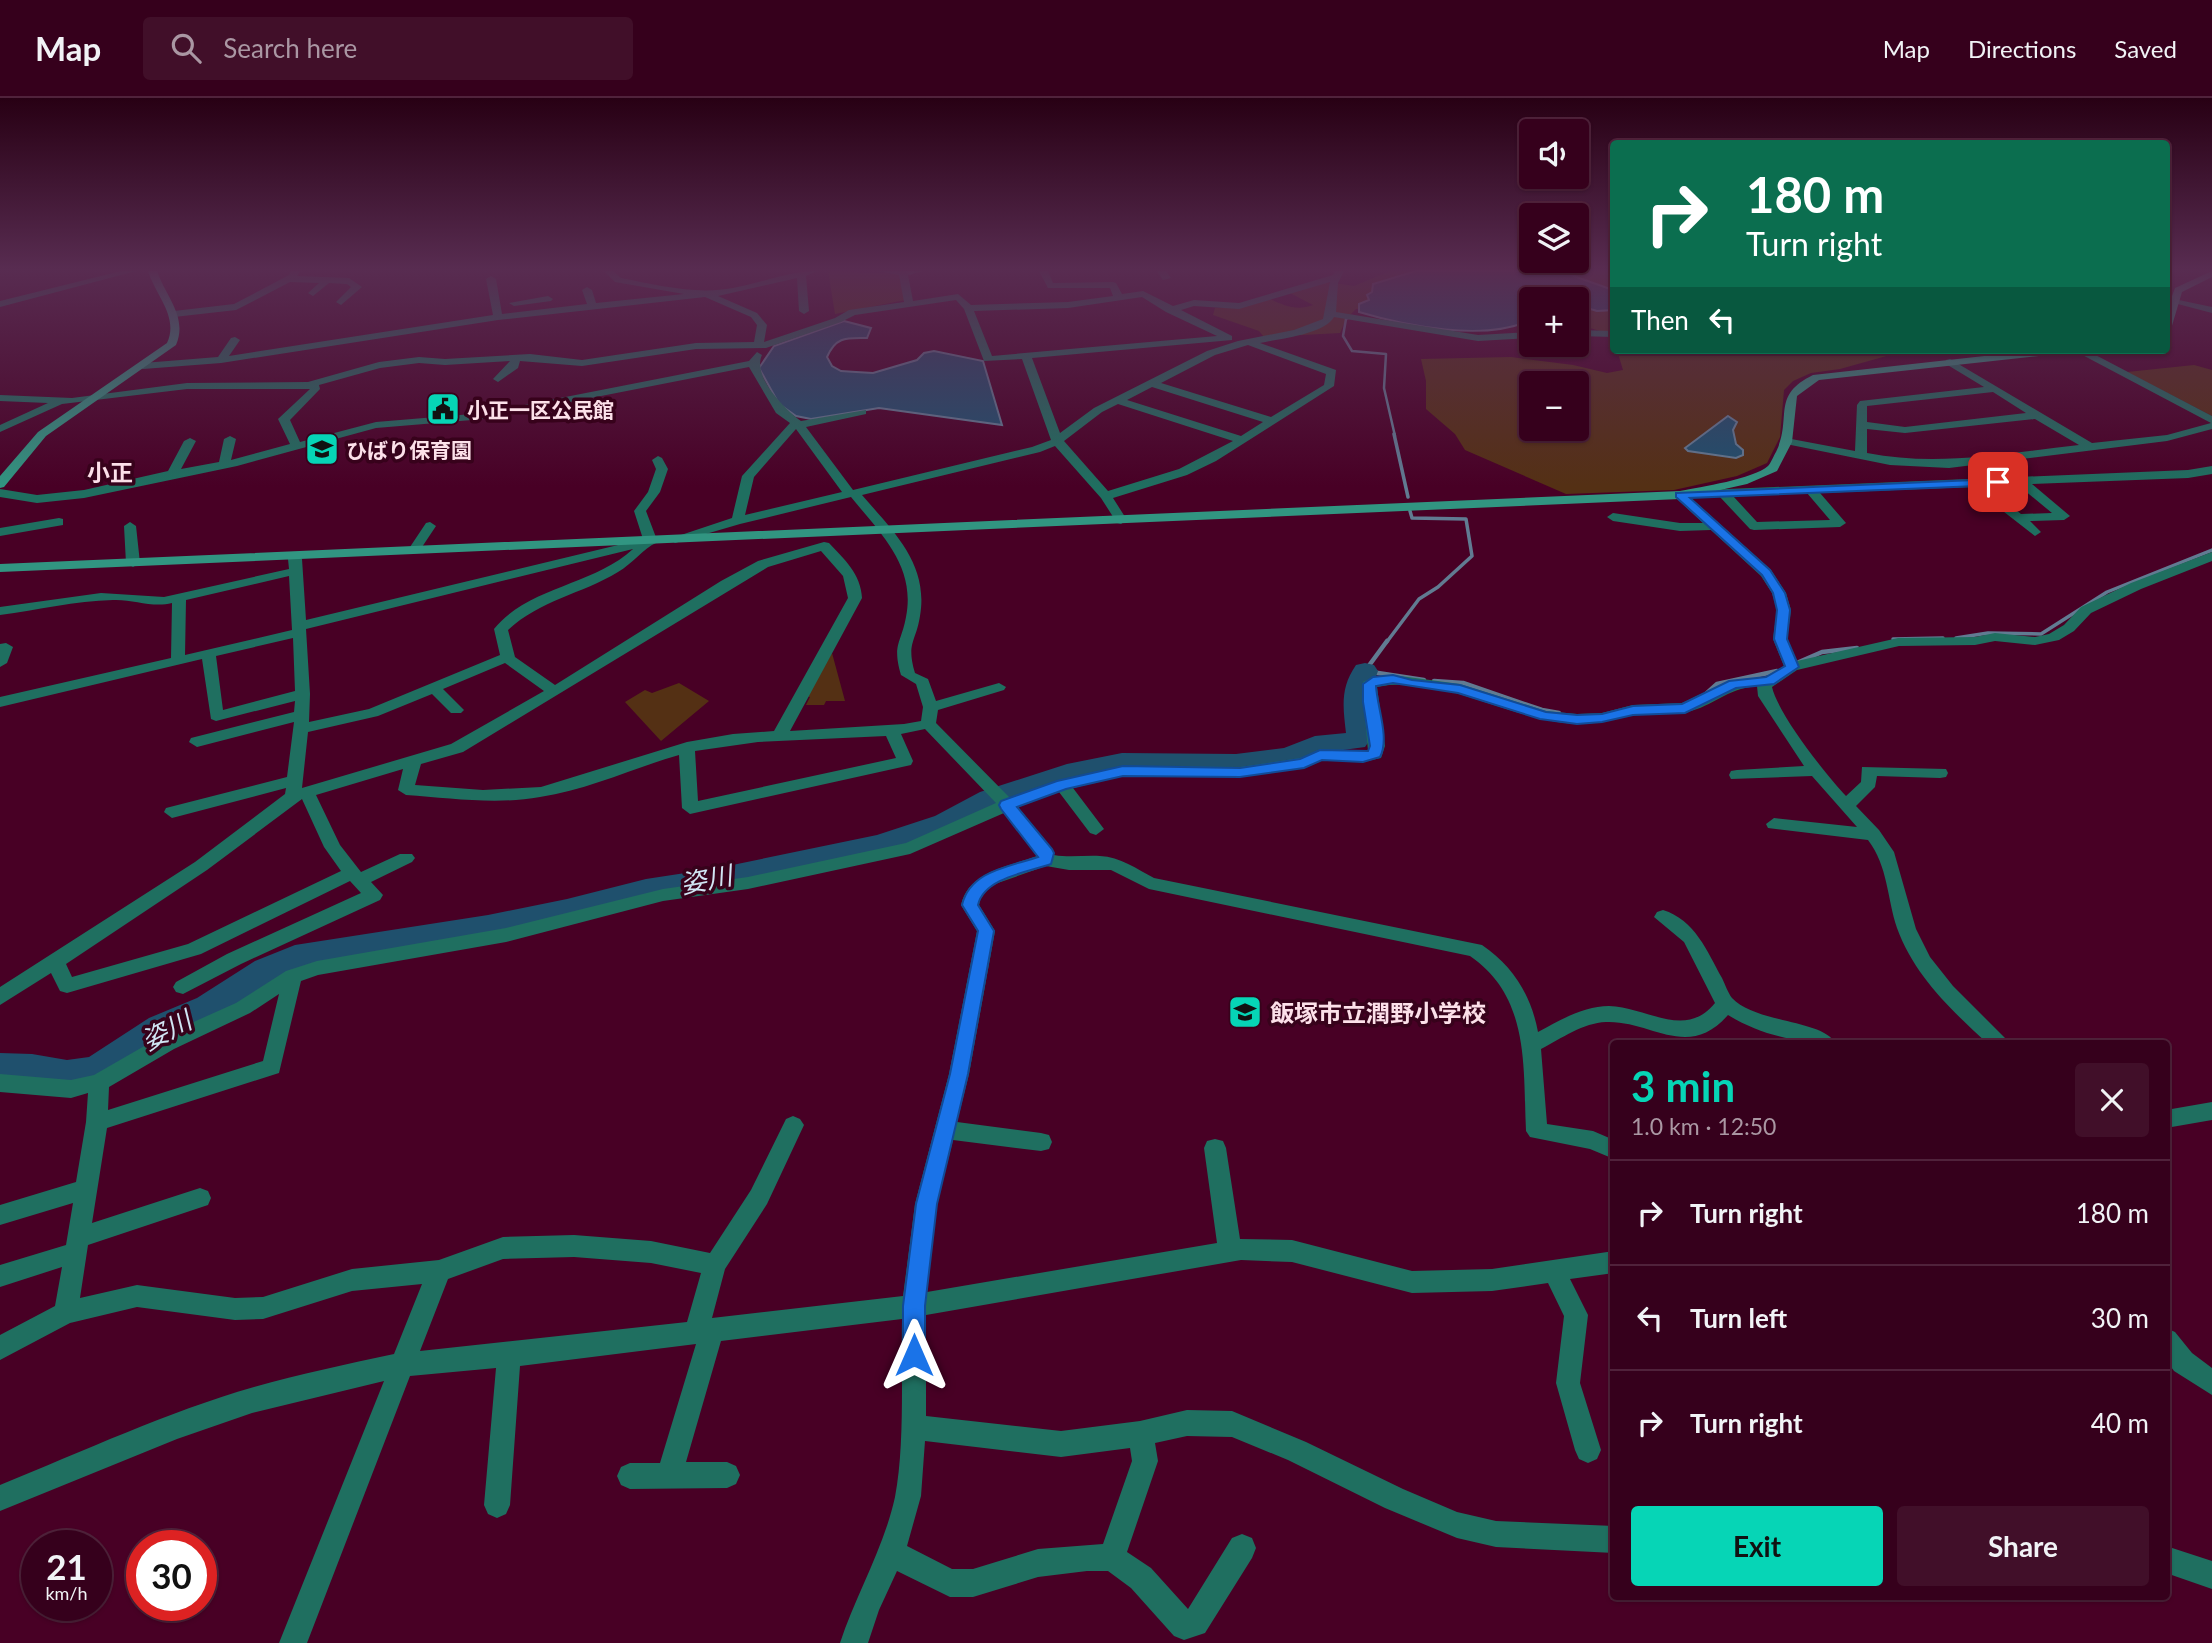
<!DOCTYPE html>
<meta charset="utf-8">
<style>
body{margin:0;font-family:Lato,"Noto Sans JP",sans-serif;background:#410f29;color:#f1f3f6;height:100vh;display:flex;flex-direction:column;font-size:26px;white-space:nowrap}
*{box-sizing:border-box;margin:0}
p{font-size:23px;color:#aa97a3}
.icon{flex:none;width:38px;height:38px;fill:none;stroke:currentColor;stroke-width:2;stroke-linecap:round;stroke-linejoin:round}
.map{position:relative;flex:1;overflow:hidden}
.side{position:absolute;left:1610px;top:942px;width:560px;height:560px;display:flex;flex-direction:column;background:#36001c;border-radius:7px;box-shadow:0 2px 5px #0004,0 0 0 2px #50223b}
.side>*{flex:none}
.top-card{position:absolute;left:1610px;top:42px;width:560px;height:214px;border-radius:7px;box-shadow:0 2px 5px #0004,0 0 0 2px #50223b;background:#0b6e4f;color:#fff;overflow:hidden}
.tools{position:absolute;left:1519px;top:21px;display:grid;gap:14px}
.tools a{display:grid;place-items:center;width:70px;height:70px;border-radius:7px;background:#36001c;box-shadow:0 2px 5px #0004,0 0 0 2px #50223b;font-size:35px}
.speed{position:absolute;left:21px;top:1432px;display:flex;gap:14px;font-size:35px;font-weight:700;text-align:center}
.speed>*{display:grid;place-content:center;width:91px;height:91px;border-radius:50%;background:#36001c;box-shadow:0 2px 5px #0004,0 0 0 2px #50223b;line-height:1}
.speed small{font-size:18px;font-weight:400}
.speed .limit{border:10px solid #d22;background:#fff;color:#111}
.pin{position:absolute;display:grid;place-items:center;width:60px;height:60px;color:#fff;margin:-30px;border-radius:14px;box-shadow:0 4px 10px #0006}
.me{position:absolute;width:77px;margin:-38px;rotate:0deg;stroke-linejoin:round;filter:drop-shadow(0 0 5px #0008)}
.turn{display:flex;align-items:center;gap:24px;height:147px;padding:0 21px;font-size:32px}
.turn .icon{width:91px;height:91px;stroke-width:2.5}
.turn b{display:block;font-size:49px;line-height:60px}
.then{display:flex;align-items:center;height:66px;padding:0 21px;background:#0003;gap:14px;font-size:26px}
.round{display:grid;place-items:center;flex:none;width:74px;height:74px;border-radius:7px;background:#410f29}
.summary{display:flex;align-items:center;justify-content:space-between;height:119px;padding:0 21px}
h1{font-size:42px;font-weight:700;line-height:52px;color:#06d5b6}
.cta{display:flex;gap:14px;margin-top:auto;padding:14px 21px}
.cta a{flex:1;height:80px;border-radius:7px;background:#06d5b6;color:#111;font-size:28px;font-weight:700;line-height:80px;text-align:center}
.cta a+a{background:#410f29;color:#f1f3f6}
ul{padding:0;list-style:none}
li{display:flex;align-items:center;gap:21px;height:105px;padding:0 21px;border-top:2px solid #50223b}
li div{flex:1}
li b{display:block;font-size:26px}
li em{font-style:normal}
header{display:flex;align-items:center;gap:42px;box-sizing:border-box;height:98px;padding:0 35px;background:#36001c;border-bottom:2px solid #50223b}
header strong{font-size:33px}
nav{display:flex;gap:38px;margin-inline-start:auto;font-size:24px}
.search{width:490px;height:63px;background:#410f29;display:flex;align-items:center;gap:18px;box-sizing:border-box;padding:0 24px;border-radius:7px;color:#aa97a3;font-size:26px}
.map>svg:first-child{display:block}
.green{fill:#543014;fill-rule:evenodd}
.water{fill:#1f506d;stroke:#617b92;stroke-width:2}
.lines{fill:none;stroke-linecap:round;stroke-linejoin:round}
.stream-far2{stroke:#617b92;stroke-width:2.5}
.stream-far1{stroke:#617b92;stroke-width:3.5}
.stream{stroke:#617b92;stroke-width:4.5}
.river{fill:#1f506d;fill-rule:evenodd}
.street{fill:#1f6f60;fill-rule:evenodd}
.secondary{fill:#319581;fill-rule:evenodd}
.route{fill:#1a73e8;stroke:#114b97;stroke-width:2}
.labels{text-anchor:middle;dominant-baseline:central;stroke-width:7;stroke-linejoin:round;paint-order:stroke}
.far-poi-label{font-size:21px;font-weight:bold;fill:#fce0e9;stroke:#37021b;text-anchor:start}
.far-quarter-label{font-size:23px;font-weight:bold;fill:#fce0e9;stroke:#37021b}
.poi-label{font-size:24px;font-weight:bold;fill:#fce0e9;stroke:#37021b;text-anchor:start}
.water-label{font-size:26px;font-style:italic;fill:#d1e6f4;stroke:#37021b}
</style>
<header>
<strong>Map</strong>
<div class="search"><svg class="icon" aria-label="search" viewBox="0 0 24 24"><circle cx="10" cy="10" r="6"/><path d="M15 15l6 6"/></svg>Search here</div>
<nav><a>Map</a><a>Directions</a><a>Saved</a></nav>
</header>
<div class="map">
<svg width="2212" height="1545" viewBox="0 0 2212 1545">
<rect width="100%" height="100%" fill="#480025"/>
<path class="green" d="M828 173 900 176 905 202 835 216Z
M1390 173H1613V237L1577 226V201H1531V210L1356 211 1346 221 1340 235 1264 239 1259 233 1213 217 1215 210 1239 209 1270 201C1285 208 1297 213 1313 207L1290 195 1326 184 1354 188Z
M1617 252H1908L1840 271 1811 275 1793 283 1784 292 1780 339 1767 365 1737 378 1674 392 1566 396 1465 352 1455 336 1426 311V283L1421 261 1511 259 1573 267 1607 275 1623 272ZM1531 285H1577V331H1531Z
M2194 267 2212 272V318L2127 274Z
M832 555 845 603H826L824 607H806L810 599 806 598Z
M679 585 709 603 661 643 625 604 645 592 652 595Z"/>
<path class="water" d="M1416 173H1571V177L1613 192V212L1597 213 1577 207V201H1531V209L1522 215 1530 222C1485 244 1406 228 1359 214V206L1369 202 1367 197 1372 194 1373 186Z
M844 223 871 230 867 240C847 240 836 238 827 259L832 268 841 273 856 274 873 275 917 262 924 255 934 253 983 263 1002 327 879 310 811 321 796 318 779 306 759 270 774 248Z
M1728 318 1737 324 1733 332 1736 346 1743 352V357L1736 360 1688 353 1685 350Z"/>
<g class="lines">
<path class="stream-far2" d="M1352 218 1346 221 1343 238 1352 253 1386 256 1384 290 1395 338"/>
<path class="stream-far1" d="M1394 336 1408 399
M1956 540 1988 535 2041 536 2107 494 2212 452
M1893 541 1943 540
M1386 545 1419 501 1438 489 1472 458 1466 421 1412 420 1410 413"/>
<path class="stream" d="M1799 564 1822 554 1857 550
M1365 573 1424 582
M1365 573 1387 543
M1434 583 1463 585 1542 612 1559 615
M1707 595 1717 586 1777 573"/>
<path class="river" d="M1365 565 1374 567 1378 573 1370 595 1374 636 1365 649 1321 655 1290 668 1236 674 1122 673 1072 683 1000 708 928 744 877 759 718 792 646 803 567 825 488 841 300 872 279 881 221 920 175 940 110 984 67 992 32 986 0 985V955L32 956 67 962 89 959 149 920 197 900 255 863 295 847 488 817 567 801 646 781 718 770 877 737 935 718 980 694 1067 666 1122 655 1236 656 1284 650 1315 638 1346 635C1343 609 1340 590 1356 567Z"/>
<path class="street" d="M121 173H136L0 209V203Z
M291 173H300L297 178 349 180 362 189 341 207 336 204 351 189 347 186 329 185 313 198 308 195 319 185 290 184 236 212 174 219 169 216 174 213 234 206 289 177Z
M604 173H613L621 180C657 187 696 197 733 190 762 185 788 173 817 173L806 178 809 213 804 216 799 213 797 180 718 198 757 215 767 227 764 244 835 220 849 212 904 204 899 177 877 173H924L908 177 913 203 958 196 971 207 1068 204 1113 198 1110 190H1048L1039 173H1048L1053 185 1113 184 1116 185 1122 196 1143 193 1173 208 1194 202 1239 205 1333 177 1335 173H1344L1338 185 1336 214 1478 237 1531 234V240L1478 243 1334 219C1325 236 1279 241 1260 245L1336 272 1334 288 1216 363 1187 377 1113 400 1127 422 1121 426 1117 425 1101 400 1055 348 1040 354 862 397C893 433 929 466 920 518 916 544 906 545 915 575L928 581 936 603 999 585 1006 589 1004 592 938 612 936 625 1010 700 1056 683 1123 668 1240 669 1300 660 1320 652 1368 653 1362 586 1364 583 1393 577 1460 586 1546 613 1577 616 1602 615 1633 607 1682 605 1729 583 1765 579 1784 568 1773 541 1777 512 1772 495 1761 478 1711 432 1680 433 1613 423 1607 419 1613 415 1680 425H1703L1676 400V394L1680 393 2188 372 2212 368V376L2188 380 2032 386 2070 418 2064 422 2030 423 2041 434 2035 438 1972 389 1820 395 1846 425 1840 429 1754 432 1750 431 1720 399 1691 400 1771 472 1786 495 1791 512 1787 541 1797 563 1898 540 1975 539 1995 535 2035 539 2049 536 2064 527 2081 509 2131 485 2212 454V463L2141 491 2091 515 2074 533 2059 542 2035 547 1995 543 1975 547 1899 548 1797 572 1772 589C1778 616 1826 677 1846 698L1861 684 1862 669 1946 671 1948 675 1946 679 1940 680 1877 678 1875 689 1856 708 1879 732 1894 754 1916 831 1930 859 1953 888 2010 945H1987C1951 912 1914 877 1897 830 1887 800 1888 768 1868 742L1768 730 1766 726 1774 720 1857 729 1812 678 1731 681 1729 677 1731 673 1737 672 1804 668 1758 598 1757 588C1725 591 1714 608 1687 614 1670 618 1651 614 1634 617 1614 619 1596 627 1576 626 1511 623 1441 575 1377 589L1385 648 1381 660 1363 664 1322 662 1304 670 1240 679 1123 678 1073 690 1104 731 1096 737 1090 735 1059 694 1018 709 1052 751 1054 757C1070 760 1085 757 1100 758 1120 759 1137 771 1154 780L1482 847C1513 868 1531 897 1538 934 1560 922 1584 908 1609 908 1647 909 1685 942 1715 905L1684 844 1654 819 1657 814 1663 812C1695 822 1707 853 1722 880 1725 886 1728 895 1732 900 1755 925 1823 922 1835 945 1797 945 1761 937 1728 917 1688 963 1651 922 1606 924 1583 925 1562 940 1541 951L1547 1026 1593 1033 1614 1042V1061L1590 1051 1530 1039 1526 1033C1523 968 1530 899 1470 858L1149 791 1111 772H1069L1046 768 995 786 981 797 979 807 995 833 969 976 957 1024 1041 1035 1049 1037 1052 1044 1049 1051 1041 1053 953 1042 937 1106 927 1194 1217 1145 1204 1050 1207 1043 1215 1041 1223 1043 1226 1050 1240 1141 1292 1142 1412 1173 1492 1171 1614 1153V1175L1570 1181 1588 1217 1580 1285 1601 1352 1597 1361 1588 1365 1579 1361 1575 1352 1556 1285 1564 1218 1548 1185 1492 1193 1412 1195 1292 1164 1241 1162 926 1217V1318L1061 1333 1140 1323 1187 1312 1232 1313 1306 1344 1403 1391 1457 1414 1496 1423 1614 1428V1455L1496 1449 1457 1440 1385 1410 1288 1362 1232 1339 1187 1338 1155 1345 1158 1363 1127 1454 1151 1470 1188 1511 1232 1440 1242 1436 1252 1440 1256 1450 1252 1460 1205 1535 1184 1542 1174 1538 1131 1490 1108 1473H1087L1038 1479 973 1499H950L897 1473 879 1512 868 1545H840C856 1496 884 1450 895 1399 905 1347 901 1275 902 1221L721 1243 686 1364H727L736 1368 740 1377 736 1386 727 1390 630 1391 621 1387 617 1378 621 1369 630 1365H660L696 1246 520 1268 510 1407 506 1416 497 1420 488 1416 484 1407 496 1270 410 1278 307 1545H279L384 1283 252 1315 177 1341 0 1413V1387C84 1353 167 1314 254 1289 300 1276 347 1266 394 1256L422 1186 352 1193 263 1221 235 1222 137 1209 70 1225 0 1262V1237L55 1208 62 1169 0 1189V1167L66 1147 73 1105 0 1127V1107L76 1084 86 1024 88 995 71 1000 0 994V976L71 982 94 977 160 939 236 905 286 873 317 863 506 830 663 791 748 779 906 745 996 705 925 631 901 636 913 663 911 667 690 716 682 710 679 657C633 670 588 692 540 699 496 707 450 700 406 697L398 692 403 671 316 697 340 747 361 774 400 756H412L415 760 412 764 371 784 383 797 380 802 241 866 183 896 176 894 173 889 176 884 227 856 361 795 350 783 201 856 67 895 60 893 51 875 0 907V889L195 764 285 696 286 690 172 720 164 714 166 710 287 679 294 624 197 649 189 644 191 640 294 614 295 603 216 623 211 621 202 561 0 609V599L171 560 172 505C152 510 133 501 113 502 75 503 38 512 0 517V509L101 495 164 499 289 471 288 461 295 457 302 461 306 522 643 441 634 413 648 394 656 371 652 362 658 358 662 360 668 371 660 394 646 413 657 442 656 445C644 450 632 466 618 474 582 496 540 502 508 532L515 559 555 587 721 483 758 463 824 444 829 445C844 461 861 476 862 500L790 633 904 626 921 623 923 609 916 586 901 577C892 546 901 546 906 519 916 468 881 436 851 399L740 426 675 445 669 441 732 420 742 378 790 325 776 315 749 269 484 321 376 330 237 368 84 400 37 405 0 399V391L37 397 84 392 168 373 184 343 190 340 196 343 181 371 219 364 224 341 230 338 236 341 231 362 290 346 278 321 310 291H187L62 306 0 334V327L48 305 0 303V297L72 300 187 285 308 284 379 264 419 259 445 261 530 256 582 262 696 245 754 244 757 227 751 219 705 199 498 222 221 265 143 271 138 268 143 265 218 259 231 240 235 239 240 242 229 258 493 217 486 181 491 178 496 181 502 216 587 206 582 192 587 189 592 192 596 205 684 196 615 184ZM1330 184 1323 221 1294 232 1238 243 1207 253 1094 310 1060 335 1032 260 1232 242V238L1181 212 1194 208 1239 211ZM1142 199 1166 214 1217 238 992 258 974 213 1068 210ZM956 202 964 211 984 263 1022 261 1051 342 1032 349 853 392 806 329 866 316V312L801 323C784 311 752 278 762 257L757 254 749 263 484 315 376 324 300 344 290 322 320 291 319 287 380 270 419 265 445 267 510 263 493 281 498 284 518 270 520 263 582 268 696 251 766 250 841 224 855 217ZM1248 247 1326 276 1324 287 1271 319 1161 285 1215 257ZM1152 289 1263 324 1241 338 1127 302ZM1118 306 1233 343 1179 371 1108 393 1064 343 1102 314ZM796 331 842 394 745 417 754 379ZM2018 387 2052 415 2021 416 1986 388ZM1807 395 1830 422 1757 424 1733 398ZM633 451C593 488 529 488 494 531L500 557 369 611 309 624 310 596 306 531ZM821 453 843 478 848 500 774 633 733 636 687 644 541 689 483 692 415 687 421 666 463 654 768 469ZM289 478 292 532 185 557 186 502ZM293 540 295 593 223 612 216 558ZM505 565 544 593 451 646 302 690 308 634 378 618 432 596 451 615H461L464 612 443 591ZM886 638 896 660 698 703 695 653 758 644ZM302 701 324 749 341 773 188 846 72 879 66 866 207 772ZM1004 715 1037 758C1007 769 969 773 961 807L977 833 949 976 915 1106 903 1198 712 1220 725 1171 767 1106 804 1027 800 1021 793 1018 786 1021 751 1092 710 1155 651 1143 574 1137 503 1139 439 1162 352 1171 263 1199 235 1200 137 1187 80 1200 88 1147 208 1107 211 1100 208 1093 200 1090 92 1125 107 1030 279 975 301 883 318 877 506 844 663 803 748 791 910 756ZM279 896 263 963 108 1012 109 989 174 951 250 915ZM574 1159 651 1165 701 1175 687 1224 420 1253 448 1181 503 1161ZM925 1343 1061 1359 1130 1350 1132 1363 1103 1446 1038 1451 973 1471H952L907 1448 921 1398Z
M1157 173H1166L1171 180 1163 182Z
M548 198 553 201 551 203 514 208 509 205Z
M2174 201 2212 209V215L2174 205Z
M1577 232 1614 233V239L1577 238Z
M2073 252H2086L2212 318V331L2167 343 1949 370 1890 367 1786 346 1780 343 1786 340 1855 353 1857 307 1860 303 1984 289 1946 266V262L1950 261 2092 345 2167 337 2211 325ZM1993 294 2026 315 1905 329 1867 324V308ZM2035 321 2079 347C2008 355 1938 369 1867 355V331L1905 335Z
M59 420 63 421V427L0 438V430Z
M130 424 136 428 140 465 133 469 126 465 124 428Z
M430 424 436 428 420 452 419 455H409L408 452 426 425Z
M6 545 13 549 7 565 0 569V546Z
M2212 1004V1022L2166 1030V1012Z
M2166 1230 2175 1234 2192 1255 2212 1270V1297L2174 1273 2166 1262Z
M2166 1448 2212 1463V1491L2166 1475Z"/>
<path class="secondary" d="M148 173H157C166 199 188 219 176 247L46 338 4 389 0 390V378L38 334 167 245C179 219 156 198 148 173Z
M905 173H914L915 174 910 177Z
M2212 173V179L2182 194 2171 231 2166 234V214L2175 190Z
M2039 252H2072L2067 255 1819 282 1797 298 1792 344 1777 373 1747 386 1680 401 0 474V466L1680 393C1701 389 1753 381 1768 368 1771 365 1774 357 1776 354 1793 319 1770 298 1813 277Z"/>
</g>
<linearGradient id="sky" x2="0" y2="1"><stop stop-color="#280014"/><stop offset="0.44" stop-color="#582c51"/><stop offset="1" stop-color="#582c51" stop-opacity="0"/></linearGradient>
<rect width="2212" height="389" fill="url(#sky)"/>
<path class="route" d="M1998 381 2002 382V387L1690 400 1770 472 1785 495 1790 512 1787 541 1799 569 1774 586 1736 590 1685 615 1633 617 1602 624 1577 626 1540 621 1458 595 1393 585 1376 588C1377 609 1390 640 1380 659L1363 664 1322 662 1304 670 1240 679 1123 678 1066 691 1017 709 1052 751 1054 755 1051 766C1028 774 984 780 978 807L994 833 968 976 937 1106 925 1208V1257L922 1264 914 1268 906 1264 903 1257V1208L916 1106 950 976 978 833 962 807C970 773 1008 769 1038 759L1001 711 999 707 1001 703 1057 683 1123 668 1240 670 1300 661 1320 652 1368 653 1370 648 1363 604V586L1373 579 1393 577 1412 582 1460 587 1546 614 1577 617 1602 616 1633 608 1682 606 1729 583 1766 579 1785 568 1774 541 1777 512 1773 495 1762 477 1676 399V395Z"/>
<defs>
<symbol id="civic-square" viewBox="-11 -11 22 22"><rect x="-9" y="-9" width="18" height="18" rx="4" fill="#06d5b6" stroke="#37021b"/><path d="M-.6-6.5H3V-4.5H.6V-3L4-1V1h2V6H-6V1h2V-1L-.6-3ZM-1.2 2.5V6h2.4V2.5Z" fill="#111"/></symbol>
<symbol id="school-square" viewBox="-11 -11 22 22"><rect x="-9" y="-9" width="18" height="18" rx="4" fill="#06d5b6" stroke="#37021b"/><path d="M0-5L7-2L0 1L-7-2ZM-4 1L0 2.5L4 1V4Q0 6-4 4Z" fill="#111"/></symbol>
</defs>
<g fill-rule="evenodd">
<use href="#civic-square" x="424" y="292" width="38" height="38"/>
<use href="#school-square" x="303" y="332" width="38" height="38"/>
<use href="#school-square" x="1226" y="895" width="38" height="38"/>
</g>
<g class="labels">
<g class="far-poi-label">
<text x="467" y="311">小正一区公民館</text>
<text x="346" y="351">ひばり保育園</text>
</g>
<g class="far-quarter-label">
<text x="110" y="374">小正</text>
</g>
<g class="poi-label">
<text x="1270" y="914">飯塚市立潤野小学校</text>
</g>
<g class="water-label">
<text transform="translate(706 781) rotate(-11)">姿川</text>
<text transform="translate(166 932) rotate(-28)">姿川</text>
</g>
</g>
</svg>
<div class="tools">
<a><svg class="icon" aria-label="sound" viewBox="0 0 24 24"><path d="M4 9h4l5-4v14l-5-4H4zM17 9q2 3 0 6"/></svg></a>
<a><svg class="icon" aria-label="layers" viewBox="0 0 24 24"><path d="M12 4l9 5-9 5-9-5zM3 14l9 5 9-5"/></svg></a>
<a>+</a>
<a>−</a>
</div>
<div class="speed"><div>21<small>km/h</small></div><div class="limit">30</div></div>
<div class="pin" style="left:1998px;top:384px;background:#d93025"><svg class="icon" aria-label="arrive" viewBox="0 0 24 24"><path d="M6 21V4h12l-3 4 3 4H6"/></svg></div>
<svg class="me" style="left:914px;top:1257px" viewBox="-20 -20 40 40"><path d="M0-17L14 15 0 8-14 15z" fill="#1a73e8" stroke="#fff" stroke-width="4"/></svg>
<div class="top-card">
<div class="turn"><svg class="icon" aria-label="right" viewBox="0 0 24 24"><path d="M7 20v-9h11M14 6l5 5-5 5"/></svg><div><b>180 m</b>Turn right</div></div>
<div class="then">Then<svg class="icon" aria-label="left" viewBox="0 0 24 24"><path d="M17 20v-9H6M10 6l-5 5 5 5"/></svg></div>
</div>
<section class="side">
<div class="summary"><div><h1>3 min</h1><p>1.0 km · 12:50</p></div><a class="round"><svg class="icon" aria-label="close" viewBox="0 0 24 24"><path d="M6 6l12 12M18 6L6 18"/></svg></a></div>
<ul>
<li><svg class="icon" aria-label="right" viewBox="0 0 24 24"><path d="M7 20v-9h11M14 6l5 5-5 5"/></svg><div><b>Turn right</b></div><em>180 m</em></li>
<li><svg class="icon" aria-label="left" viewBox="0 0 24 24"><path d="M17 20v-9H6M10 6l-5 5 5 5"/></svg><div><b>Turn left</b></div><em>30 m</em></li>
<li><svg class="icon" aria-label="right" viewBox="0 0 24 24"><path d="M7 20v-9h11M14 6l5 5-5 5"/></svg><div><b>Turn right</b></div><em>40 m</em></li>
</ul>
<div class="cta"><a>Exit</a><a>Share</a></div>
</section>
</div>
